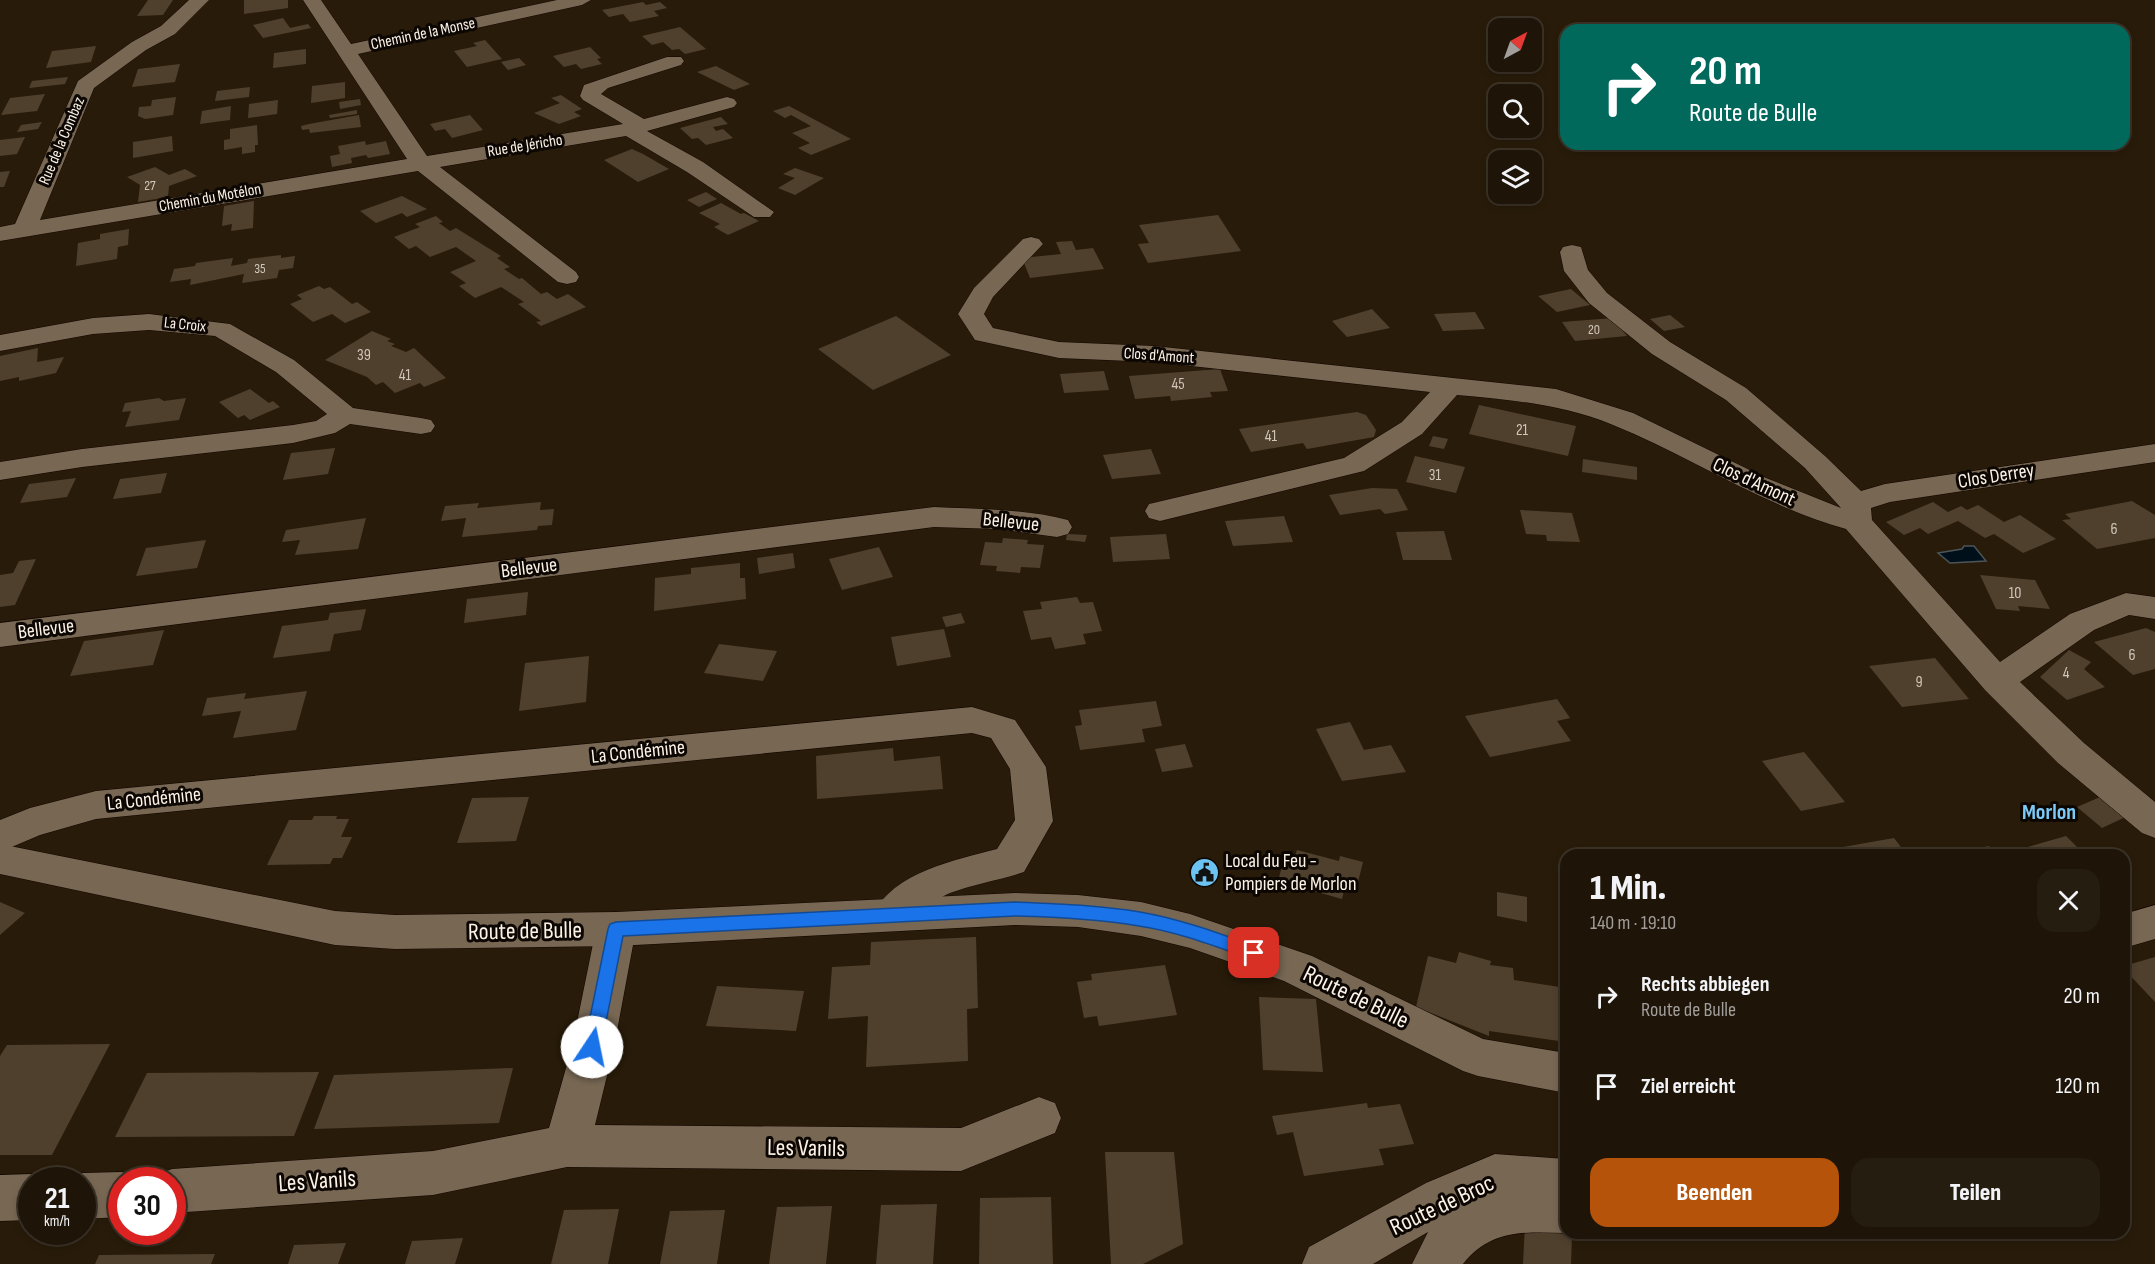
<!DOCTYPE html>
<html lang="de">
<meta charset="utf-8">
<style>
body{margin:0;font-family:"Sofia Sans Condensed",sans-serif;background:#261d11;color:#f1f3f6;height:100vh;display:flex;flex-direction:column;font-size:22px;white-space:nowrap}
*{box-sizing:border-box;margin:0}
p{font-size:20px;color:#a19e9b}
.icon{flex:none;width:33px;height:33px;fill:none;stroke:currentColor;stroke-width:2;stroke-linecap:round;stroke-linejoin:round}
.map{position:relative;flex:1;overflow:hidden}
.panel{position:absolute;left:1560px;top:849px;width:570px;height:390px;display:flex;flex-direction:column;background:#1e1407;border-radius:18px;box-shadow:0 3px 9px #0003,0 0 0 2px #3c3328}
.panel>*{flex:none}
.top-card{position:absolute;left:1560px;top:24px;width:570px;height:126px;border-radius:18px;box-shadow:0 3px 9px #0003,0 0 0 2px #3c3328;background:#00695c;color:#fff;overflow:hidden}
.needle{width:39px;rotate:41deg}
.fabs{position:absolute;left:1488px;top:18px;display:grid;gap:12px}
.fabs a{display:grid;place-items:center;width:54px;height:54px;border-radius:12px;background:#1e1407;box-shadow:0 3px 9px #0003,0 0 0 2px #3c3328;font-size:30px}
.speed{position:absolute;left:18px;top:1167px;display:flex;gap:12px;font-size:30px;font-weight:700;text-align:center}
.speed>*{display:grid;place-content:center;width:78px;height:78px;border-radius:50%;background:#1e1407;box-shadow:0 3px 9px #0003,0 0 0 2px #3c3328;line-height:1}
.speed small{font-size:15px;font-weight:400}
.speed .limit{border:9px solid #d22;background:#fff;color:#111}
.pin{position:absolute;display:grid;place-items:center;width:51px;height:51px;color:#fff;margin:-26px;border-radius:12px;box-shadow:0 3px 9px #0006}
.me{position:absolute;width:66px;margin:-33px;rotate:11deg;stroke-linejoin:round;filter:drop-shadow(0 0 4px #0008)}
.turn{display:flex;align-items:center;gap:21px;height:126px;padding:0 30px;font-size:27px}
.turn .icon{width:78px;height:78px;stroke-width:2.5}
.turn b{display:block;font-size:42px;line-height:51px}
.round{display:grid;place-items:center;flex:none;width:63px;height:63px;border-radius:18px;background:#261d11}
.summary{display:flex;align-items:center;justify-content:space-between;height:102px;padding:0 30px}
h1{font-size:36px;font-weight:800;line-height:45px}
.primary-button{display:flex;gap:12px;margin-top:auto;padding:12px 30px}
.primary-button a{flex:1;height:69px;border-radius:18px;background:#b45309;color:#fff;font-size:24px;font-weight:800;line-height:69px;text-align:center}
.primary-button a+a{background:#261d11;color:#f1f3f6}
ul{padding:0;list-style:none}
li{display:flex;align-items:center;gap:18px;height:90px;padding:0 30px}
li div{flex:1}
li b{display:block;font-size:22px}
li em{font-style:normal}
.map>svg:first-child{display:block}
.water{fill:#00101a;stroke:#4c5458;stroke-width:1.5}
.building{fill:#4f402d}
.lines{fill:none;stroke-linecap:round;stroke-linejoin:round}
.minor-casing{stroke:#110500;stroke-width:1}
.tertiary-casing{stroke:#110500;stroke-width:1}
.minor{fill:#776753;fill-rule:evenodd}
.tertiary{fill:#776753;fill-rule:evenodd}
.route{fill:#1a73e8;stroke:#114b97;stroke-width:1.5}
.labels{text-anchor:middle;dominant-baseline:central;stroke-width:6;stroke-linejoin:round;paint-order:stroke}
.far-number-label{font-size:14px;fill:#d1c6b8}
.far-street-label{font-size:16px;fill:#fcf2e7;stroke:#0c0702}
.number-label{font-size:16px;fill:#d1c6b8}
.street-label{font-size:20px;fill:#fcf2e7;stroke:#0c0702}
.poi-label{font-size:20px;fill:#fcf2e7;stroke:#0c0702;text-anchor:start}
.quarter-label{font-size:22px;font-weight:bold;fill:#7ccaf7;stroke:#0c0702}
.near-street-label{font-size:24px;fill:#fcf2e7;stroke:#0c0702}
</style>
<div class="map">
<svg width="2155" height="1264" viewBox="0 0 2155 1264">
<rect width="100%" height="100%" fill="#281b09"/>
<path class="water" d="M1964 546H1974L1986 561 1950 563 1938 553 1962 549Z"/>
<path class="building" d="M148 0H173L163 15 137 16Z
M244 0H288V8L244 14Z
M643 2 646 5 660 2 667 8 654 11 659 16 630 22 623 14 609 17 602 10Z
M283 18 290 28 308 24 311 28 263 38 253 25Z
M680 27 706 49 685 54 679 49 672 50 663 42 652 45 642 36Z
M485 40 502 59 467 67 454 51 477 46 473 43Z
M96 46 91 62 46 68 52 51Z
M590 47 601 58 597 59 602 64 581 69 576 64 564 67 553 56Z
M306 49V64L273 68 274 53Z
M519 58 526 65 508 70 501 62Z
M180 64 175 82 132 87 138 69Z
M716 66 750 84 734 90 697 72Z
M68 77 65 84 29 88 32 81Z
M345 82V98L311 103 312 86Z
M250 87 249 97 215 101 217 91Z
M45 94 37 111 1 115 10 98Z
M561 95 582 109 574 112 581 116 559 124 534 113 560 103 551 98Z
M176 97 173 115 145 119 138 116 139 107 151 106 152 100Z
M360 99 361 105 340 109 339 102Z
M278 100 277 114 248 118 249 104Z
M231 106 230 120 200 124 202 111Z
M789 106 851 139 811 155 798 148 810 143 792 133 811 126 791 115 785 118 773 111Z
M357 110V114L330 118 329 115Z
M359 115 361 127 310 133 309 129 302 130 301 126 309 124Z
M470 115 483 130 452 138 445 129 435 131 430 124Z
M721 117 728 124 713 127 716 131 723 129 733 138 706 145 698 138 692 139 680 128Z
M42 122 38 129 17 132 21 125Z
M257 125 258 145H255V152L242 154V147L224 150V140L230 139V129Z
M172 136 173 151 133 158V142Z
M25 137 17 154 0 156V140Z
M365 141 366 145 386 141 390 154 368 158 366 155 351 158 352 163 332 167 330 156 340 154 338 146Z
M632 149 643 154 669 169 638 182 604 160Z
M155 167 169 175 185 169 197 176 169 186 168 197 138 202 140 185 127 177Z
M795 168 824 178 795 195 778 188 795 178 783 174Z
M10 171 4 187H0V172Z
M706 192 717 199 699 207 687 200Z
M402 196 427 209 407 217 402 213 376 223 360 211Z
M254 201 253 228 231 231 232 224 222 226 224 206Z
M721 203 741 214 744 213 759 221 728 235 714 227 720 224 699 213Z
M1218 215 1241 251 1148 263 1138 244 1149 243 1139 225Z
M436 216 443 222 439 223 450 231 456 228 501 256 497 258 510 267 504 269 519 279 522 278 541 294 547 292 557 299 568 294 586 307 541 326 536 322 541 321 518 304 524 302 501 287 475 298 459 286 466 283 450 272 476 261 456 247 430 257 416 246 409 249 394 237 420 227 415 224Z
M129 229 128 245 118 247 117 259 76 266 78 243 100 239V234Z
M1072 241 1076 250 1093 248 1104 269 1030 278 1022 258 1061 254 1056 242Z
M281 255V258L295 256 293 268 279 270 277 278 242 283 244 274 190 285 191 279 170 282 174 269 195 266 196 263 233 258 231 266 247 263 248 259Z
M319 286 324 289 330 287 352 304 357 302 371 312 345 323 332 314 313 322 290 304 302 299 297 295Z
M1571 289 1590 305 1557 312 1538 296Z
M1372 309 1390 328 1347 337 1332 321Z
M1475 312 1485 329 1443 331 1434 314Z
M1670 315 1685 327 1664 331 1650 319Z
M896 316 951 355 873 390 818 349Z
M1613 318 1627 336 1575 341 1562 322Z
M372 331 391 339 387 341 395 344 391 346 406 352 414 348 446 378 424 387 420 383 395 393 383 382 376 385 367 377 325 360Z
M38 348 37 362 64 357 56 373 19 381V377L0 381V356Z
M1220 369 1228 391 1210 392 1212 397 1171 401 1170 396 1135 399 1129 376Z
M1104 371 1109 390 1064 393 1060 374Z
M250 389 269 403 273 401 280 407 250 420 244 415 238 418 219 402Z
M159 398 164 401 186 398 179 420 125 427 131 411 122 412 125 403Z
M1479 405 1576 426 1568 456 1469 434Z
M1357 412 1366 415 1376 430 1374 437 1307 449 1303 443 1251 452 1239 429Z
M1433 436 1448 439 1444 449 1429 446Z
M335 448 328 474 283 480 291 453Z
M1151 449 1161 474 1112 479 1103 455Z
M1415 456 1465 467 1456 493 1406 482Z
M1583 459 1637 467V480L1582 472Z
M167 473 161 493 113 499 120 479Z
M76 478 67 497 20 503 29 484Z
M1372 488 1397 489 1408 510 1385 514 1380 509 1340 515 1329 495Z
M2132 501 2155 515V538L2097 549 2062 520 2071 519 2065 514Z
M541 502 540 510 554 509 552 525 538 526 537 530 462 537 466 518 441 521 445 506 479 503 477 508Z
M1933 502 1948 512 1961 506 1967 510 1978 505 2004 522 2020 515 2056 539 2023 553 1994 534 1985 538 1958 521 1928 534 1920 528 1904 535 1886 522Z
M1520 510 1572 513 1580 542 1547 541 1546 535 1526 534Z
M1284 516 1293 542 1233 546 1225 521Z
M366 518 358 549 295 555 300 540 282 542 286 530Z
M1444 531 1452 560H1403L1396 532Z
M1067 534 1087 535 1085 542 1066 540Z
M1166 534 1170 559 1113 562 1110 537Z
M1003 538 1028 540 1027 544 1044 545 1040 568 1021 567 1020 573 996 571 997 566 980 565 985 542 1002 543Z
M206 540 197 568 136 576 146 548Z
M879 547 893 577 842 590 829 559Z
M793 553 795 568 759 574 757 558Z
M36 559 15 605 0 607V575L13 573 19 561Z
M740 563V578H745L746 599 654 611 655 578 691 574V568Z
M1980 575 2035 580 2050 609 2018 606 2020 611 1996 609Z
M528 592 526 615 464 623 467 599Z
M1077 597 1080 603 1093 602 1102 631 1083 634 1086 644 1055 649 1051 637 1031 640 1023 611 1042 609 1040 602Z
M366 609 361 630 334 634 330 651 273 658 282 626 328 620 330 613Z
M961 613 965 623 946 627 942 617Z
M2146 628 2155 632V669L2133 675 2094 642Z
M944 629 951 657 897 666 891 637Z
M164 630 153 665 70 676 84 641Z
M719 644 777 651 763 681 704 673Z
M2069 650 2091 662 2084 669 2105 687 2067 700 2040 677Z
M589 656 586 702 519 711 525 663Z
M1935 658 1969 699 1902 707 1869 666Z
M307 691 296 730 233 738 241 711 202 716 207 698 246 693 244 699Z
M1557 699 1570 718 1557 721 1571 741 1490 757 1465 716Z
M1156 701 1162 726 1142 729 1145 742 1080 750 1075 726 1082 725 1079 710Z
M1350 722 1364 750 1391 745 1406 772 1342 781 1316 729Z
M1185 744 1193 767 1162 772 1155 749Z
M893 748 894 761 940 756 943 789 817 799 816 756Z
M1804 752 1845 802 1801 811 1762 761Z
M2107 794 2132 814 2102 828 2077 807Z
M529 797 516 841 457 843 472 798Z
M314 816H337L336 819H349L341 837H352L342 858H333L330 864 267 865 289 820H312Z
M2066 836 2082 852 2072 855H2021L2017 850Z
M1894 838 1907 855H1829L1826 850Z
M1989 846 1996 855H1948V854Z
M1297 850 1339 861 1340 856 1363 862 1357 886 1346 883 1342 899 1278 881 1284 859 1293 862Z
M1497 892 1527 897V922L1497 916Z
M0 902 25 913 0 935Z
M976 937 978 1008 967 1009 968 1061 866 1067 868 1016 828 1019 832 967 870 965 871 942Z
M1459 952 1491 961 1490 965 1513 968 1514 980 1566 988V1042L1489 1031V1036L1416 1007 1428 956 1456 963Z
M2155 957V1002L2124 969V966Z
M1165 965 1177 1015 1099 1026 1097 1016 1084 1018 1077 982 1092 980 1091 974Z
M717 986 804 991 796 1031 706 1026Z
M1259 997 1316 999 1323 1072 1263 1070Z
M110 1044 52 1155H0V1056L7 1045Z
M513 1068 499 1123 314 1129 334 1075Z
M319 1072 294 1136 115 1137 147 1073Z
M1367 1103 1368 1108 1400 1104 1414 1144 1379 1149 1384 1165 1304 1176 1293 1132 1277 1135 1272 1116Z
M1105 1152H1174L1183 1244 1143 1264H1111Z
M1051 1197 1053 1264H979L980 1198Z
M937 1204 933 1264H876L881 1205Z
M832 1206 826 1264H769L777 1207Z
M619 1209 608 1264H551L564 1210Z
M725 1210 717 1264H660L670 1211Z
M1525 1224 1572 1236 1571 1264H1523Z
M463 1238 455 1264H405L412 1241Z
M346 1243 338 1264H288L294 1245Z
M215 1254 211 1264H95L99 1255Z"/>
<g class="lines">
<defs>
<path id="minor" d="M189 0H209L175 34 146 50 94 88 40 220 407 159 303 0H321L351 44 557 0H591L582 5 358 54 427 156 623 124 583 100 580 96 584 85 667 57H681L684 61 681 65 608 88 601 94 644 119 727 97 734 99 737 103 734 107 647 131 703 162 774 212 770 217H754L687 172 626 136 440 167 576 272 579 277 576 282 567 284 558 282 418 171 0 241V227L15 224 78 81 132 42 161 26Z
M1031 237 1039 239 1043 244 993 297 984 314 993 328 1059 342 1154 346 1556 389 1633 413 1766 478 1841 508 1805 468 1726 400 1652 354 1589 303 1564 271 1560 252 1563 247 1572 245 1581 247 1588 270 1607 293 1670 342 1746 388 1825 456 1861 491 1885 484 2155 444V462L1890 502 1871 508 1872 520 2000 662 2070 614 2126 593 2155 597V619L2129 615 2094 630 2020 682 2084 743 2155 802V838L2142 833 2058 763 1985 690 1846 529C1763 506 1692 457 1613 425 1562 404 1512 400 1457 395L1422 434 1364 471 1160 521 1149 518 1145 511 1149 504 1344 458 1402 422 1430 392 1154 362 1059 358 975 340 958 314 974 288 1023 239Z
M149 314 230 324 294 360 353 408 421 418 431 420 435 426 431 432 421 434 350 424 335 433 293 443 82 467 0 480V462L82 449 293 425 316 421 327 414 276 372 215 336 149 330 93 334 0 351V335L93 318Z
M934 507C978 509 1025 509 1068 520L1072 527 1068 534 1057 537 998 529 934 527 0 647V623Z
M972 707 1015 720 1046 767 1053 821 1024 872C1000 880 974 884 950 893 922 904 914 939 878 927L872 915C894 872 955 860 997 849L1015 820 1010 769 991 738 972 733 96 819 40 835 0 852V820L30 808 96 791Z
M2155 905V939L2124 948V914Z
M616 912 630 917 636 929 614 1047 595 1125 961 1128 1039 1097 1055 1103 1061 1118 1055 1133 961 1171 567 1167 433 1195 172 1213V1180H153L156 1175 172 1169 433 1151 549 1128 572 1047 596 929 602 917Z
M1495 1154 1566 1159V1233C1524 1232 1491 1229 1463 1264H1412L1428 1232 1373 1264H1302L1309 1247 1426 1183Z
M122 1172 139 1180H122V1217L82 1219V1180H66L82 1173Z
M32 1174 47 1180H32V1220L0 1221V1175Z"/>
<path id="tertiary" d="M0 844 335 911 395 915 616 912 1015 893 1078 895 1141 902 1190 914 1312 956 1483 1039 1566 1053V1093L1478 1076 1463 1071 1284 981 1190 948 1141 936 1078 927 1015 925 616 946 395 949 335 945 0 874Z"/>
</defs>
<use href="#minor" class="minor-casing"/>
<use href="#tertiary" class="tertiary-casing"/>
<use href="#minor" class="minor"/>
<use href="#tertiary" class="tertiary"/>
</g>
<path class="route" d="M1015 902C1057 904 1098 905 1140 912 1181 919 1221 934 1260 948L1263 953 1260 958 1254 960C1217 947 1179 932 1139 926 1098 919 1056 917 1015 916L623 936 601 1047 599 1053 592 1055 586 1053 584 1047 608 929 610 924 616 922Z"/>
<defs>
<symbol id="civic-disc" viewBox="-11 -11 22 22"><circle r="9.5" fill="#6cc3f2" stroke="#0c0702"/><path d="M-.6-6.5H3V-4.5H.6V-3L4-1V1h2V6H-6V1h2V-1L-.6-3ZM-1.2 2.5V6h2.4V2.5Z" fill="#111"/></symbol>
</defs>
<g fill-rule="evenodd">
<use href="#civic-disc" x="1188" y="856" width="33" height="33"/>
</g>
<g class="labels">
<g class="far-number-label">
<text x="150" y="185">27</text>
<text x="260" y="268">35</text>
<text x="1594" y="329">20</text>
</g>
<g class="far-street-label">
<text transform="translate(423 34) rotate(-12)">Chemin de la Monse</text>
<text transform="translate(62 141) rotate(-67)">Rue de la Combaz</text>
<text transform="translate(525 146) rotate(-9)">Rue de Jéricho</text>
<text transform="translate(210 198) rotate(-10)">Chemin du Motélon</text>
<text transform="translate(185 325) rotate(6)">La Croix</text>
<text transform="translate(1159 356) rotate(4)">Clos d'Amont</text>
</g>
<g class="number-label">
<text x="364" y="355">39</text>
<text x="405" y="375">41</text>
<text x="1178" y="384">45</text>
<text x="1522" y="430">21</text>
<text x="1271" y="436">41</text>
<text x="1435" y="475">31</text>
<text x="2114" y="529">6</text>
<text x="2015" y="593">10</text>
<text x="2132" y="655">6</text>
<text x="2066" y="673">4</text>
<text x="1919" y="682">9</text>
</g>
<g class="street-label">
<text transform="translate(1996 476) rotate(-9)">Clos Derrey</text>
<text transform="translate(1754 482) rotate(25)">Clos d'Amont</text>
<text transform="translate(1011 522) rotate(6)">Bellevue</text>
<text transform="translate(529 568) rotate(-7)">Bellevue</text>
<text transform="translate(46 629) rotate(-7)">Bellevue</text>
<text transform="translate(638 752) rotate(-6)">La Condémine</text>
<text transform="translate(154 799) rotate(-6)">La Condémine</text>
</g>
<g class="poi-label">
<text x="1225" y="861">Local du Feu -<tspan x="1225" dy="23">Pompiers de Morlon</tspan></text>
</g>
<g class="quarter-label">
<text x="2049" y="812">Morlon</text>
</g>
<g class="near-street-label">
<text transform="translate(525 931) rotate(-1)">Route de Bulle</text>
<text transform="translate(1356 997) rotate(26)">Route de Bulle</text>
<text transform="translate(806 1148) rotate(1)">Les Vanils</text>
<text transform="translate(317 1181) rotate(-4)">Les Vanils</text>
<text transform="translate(1442 1205) rotate(-25)">Route de Broc</text>
</g>
</g>
</svg>
<div class="fabs">
<a><svg class="needle" viewBox="-14 -14 28 28"><path d="M0-13l5 13h-10z" fill="#e53935"/><path d="M0 13l5-13h-10z" fill="#a19e9b"/></svg></a>
<a><svg class="icon" aria-label="search" viewBox="0 0 24 24"><circle cx="10" cy="10" r="6"/><path d="M15 15l6 6"/></svg></a>
<a><svg class="icon" aria-label="layers" viewBox="0 0 24 24"><path d="M12 4l9 5-9 5-9-5zM3 14l9 5 9-5"/></svg></a>
</div>
<div class="speed"><div>21<small>km/h</small></div><div class="limit">30</div></div>
<div class="pin" style="left:1254px;top:953px;background:#d93025"><svg class="icon" aria-label="arrive" viewBox="0 0 24 24"><path d="M6 21V4h12l-3 4 3 4H6"/></svg></div>
<svg class="me" style="left:592px;top:1047px" viewBox="-20 -20 40 40"><circle r="19" fill="#fff"/><path d="M0-13L10 11 0 6-10 11z" fill="#1a73e8"/></svg>
<div class="top-card">
<div class="turn"><svg class="icon" aria-label="right" viewBox="0 0 24 24"><path d="M7 20v-9h11M14 6l5 5-5 5"/></svg><div><b>20 m</b>Route de Bulle</div></div>
</div>
<section class="panel">
<div class="summary"><div><h1>1 Min.</h1><p>140 m · 19:10</p></div><a class="round"><svg class="icon" aria-label="close" viewBox="0 0 24 24"><path d="M6 6l12 12M18 6L6 18"/></svg></a></div>
<ul>
<li><svg class="icon" aria-label="right" viewBox="0 0 24 24"><path d="M7 20v-9h11M14 6l5 5-5 5"/></svg><div><b>Rechts abbiegen</b><p>Route de Bulle</p></div><em>20 m</em></li>
<li><svg class="icon" aria-label="arrive" viewBox="0 0 24 24"><path d="M6 21V4h12l-3 4 3 4H6"/></svg><div><b>Ziel erreicht</b></div><em>120 m</em></li>
</ul>
<div class="primary-button"><a>Beenden</a><a>Teilen</a></div>
</section>
</div>
